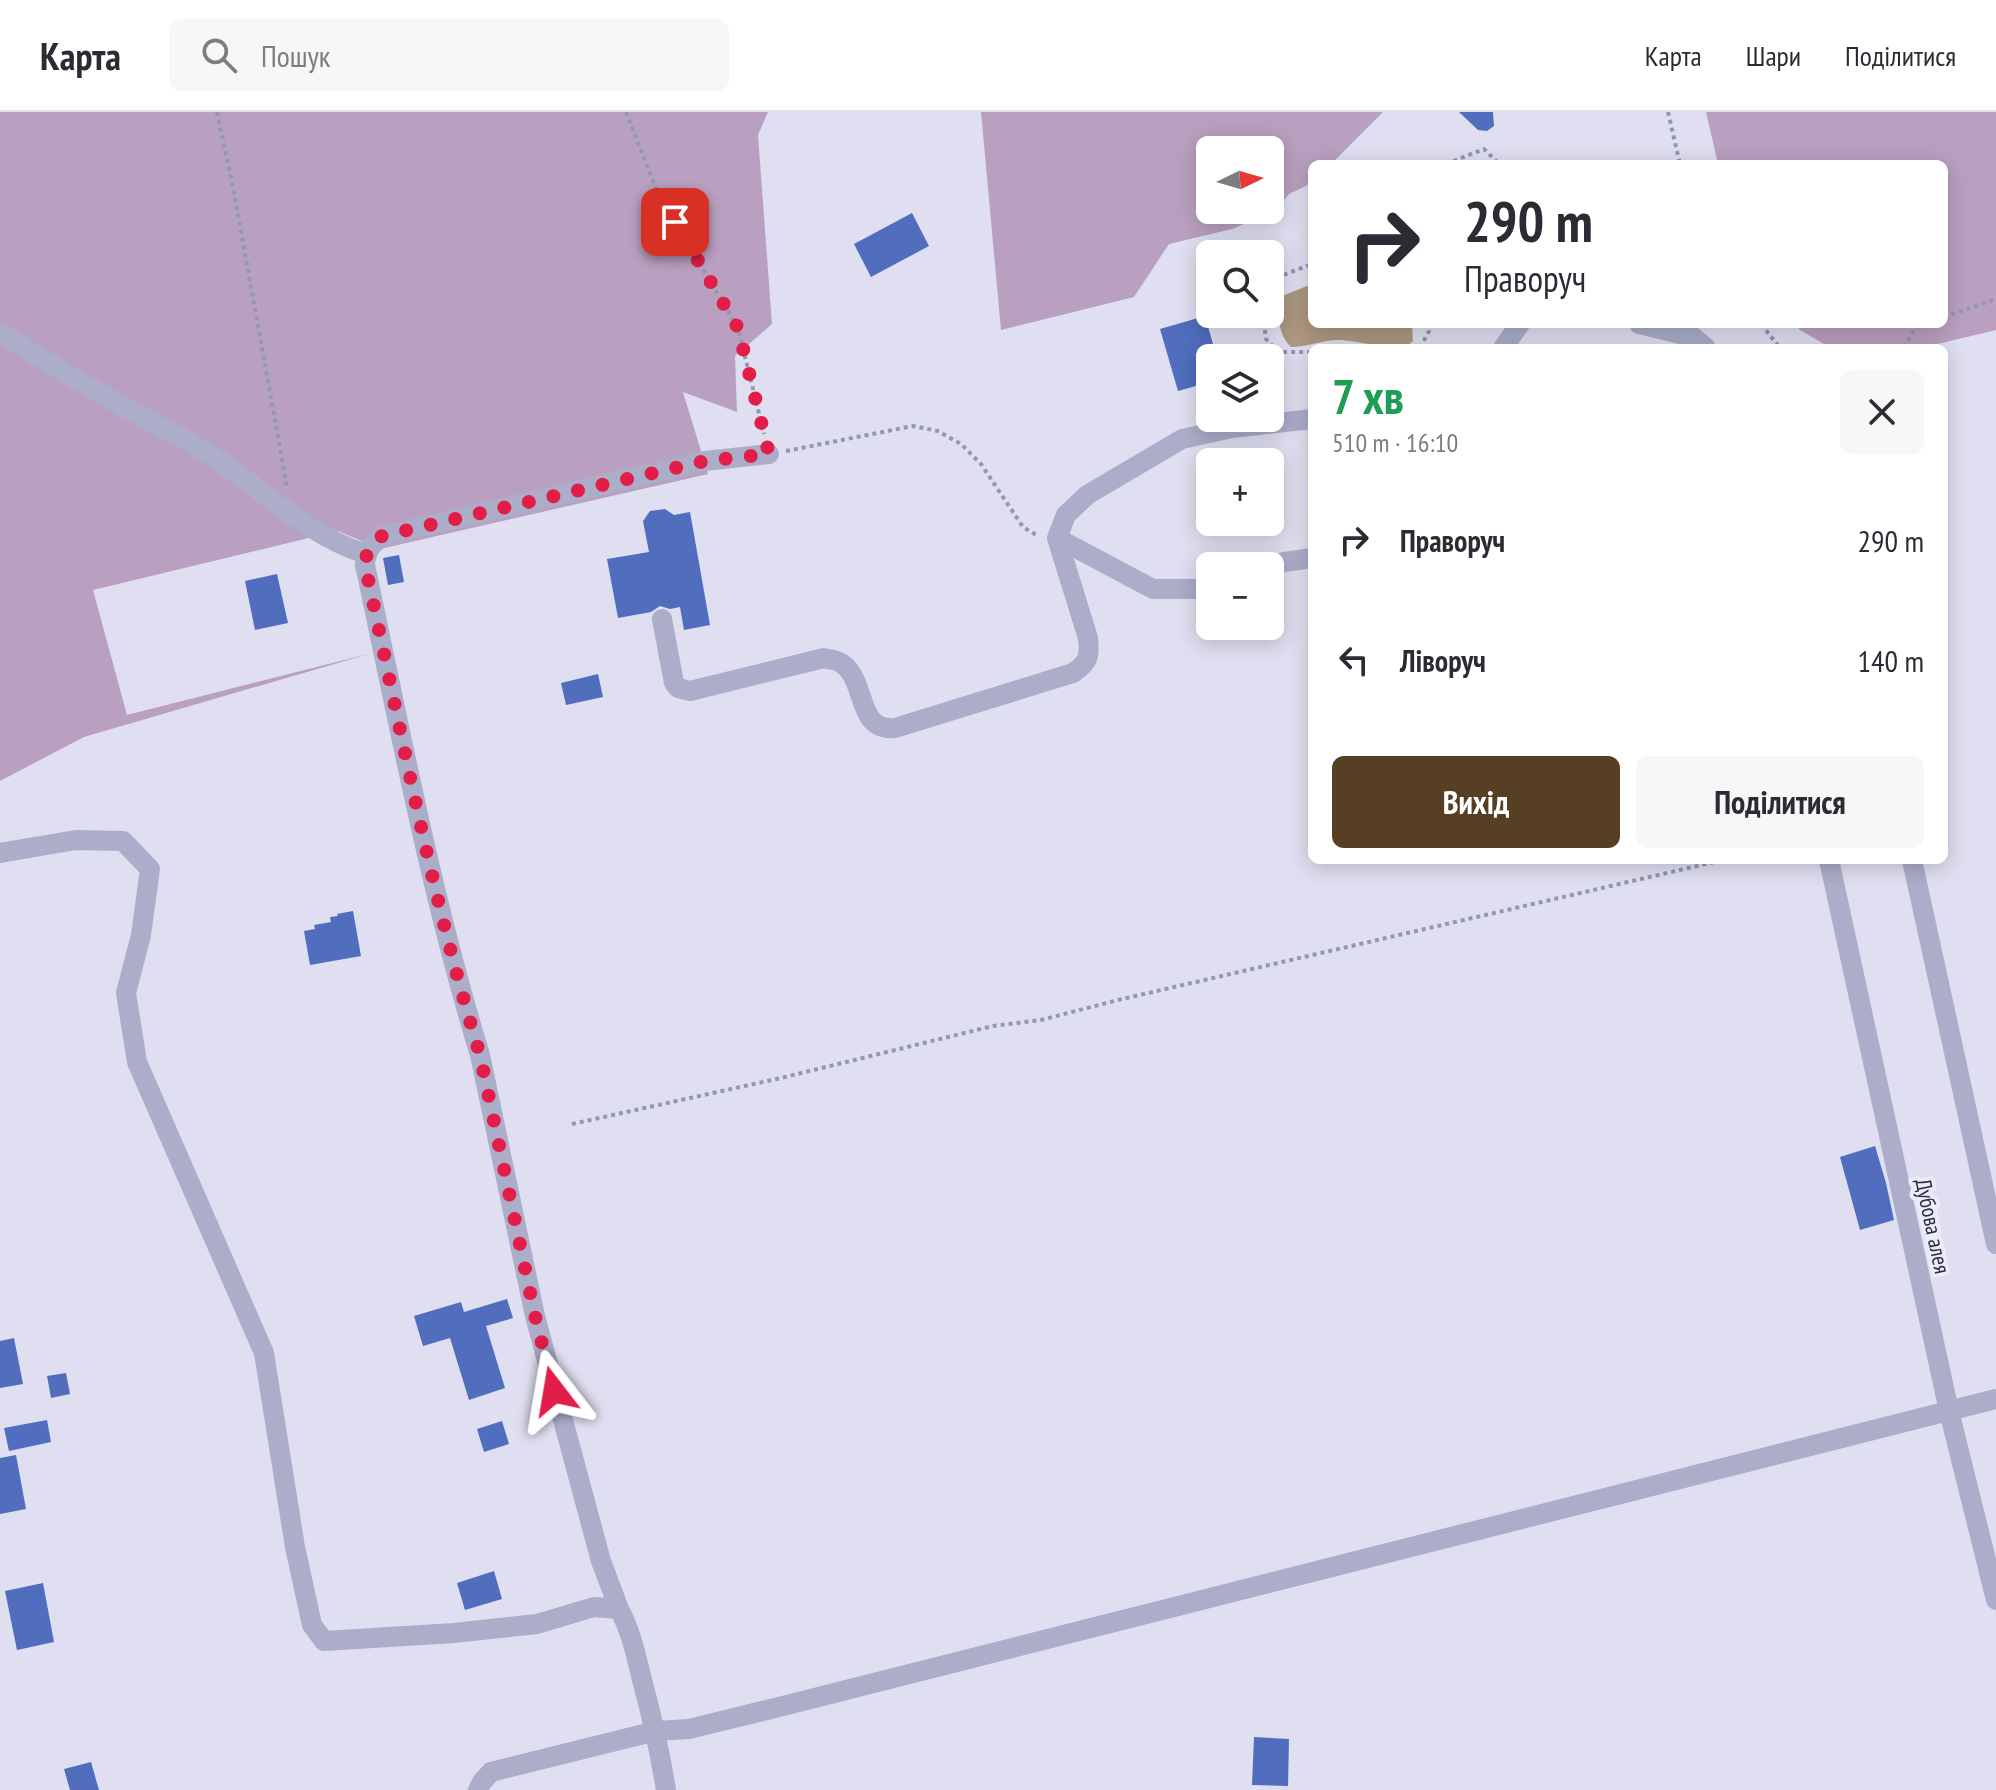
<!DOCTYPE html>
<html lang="uk">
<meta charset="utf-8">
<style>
body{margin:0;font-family:"PT Sans Narrow",sans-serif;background:#f7f7f7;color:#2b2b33;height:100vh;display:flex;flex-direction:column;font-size:30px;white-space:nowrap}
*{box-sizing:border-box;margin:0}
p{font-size:26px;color:#7c7c81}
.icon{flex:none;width:44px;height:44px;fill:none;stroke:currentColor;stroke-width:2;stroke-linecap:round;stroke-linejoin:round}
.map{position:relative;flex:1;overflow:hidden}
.details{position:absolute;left:1308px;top:232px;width:640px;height:520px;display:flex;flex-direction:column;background:#fff;border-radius:12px;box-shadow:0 4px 20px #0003}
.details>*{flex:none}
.hud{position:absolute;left:1308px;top:48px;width:640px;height:168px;border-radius:12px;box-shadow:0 4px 20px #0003;background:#fff;color:#2b2b33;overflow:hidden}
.needle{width:52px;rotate:85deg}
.fabs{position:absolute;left:1196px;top:24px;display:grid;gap:16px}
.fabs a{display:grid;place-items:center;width:88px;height:88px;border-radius:12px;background:#fff;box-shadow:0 4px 20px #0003;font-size:40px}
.pin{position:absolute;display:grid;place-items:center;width:68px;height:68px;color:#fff;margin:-34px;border-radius:16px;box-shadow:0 4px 12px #0006}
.me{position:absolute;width:88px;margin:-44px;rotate:346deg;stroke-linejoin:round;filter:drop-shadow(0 0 6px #0008)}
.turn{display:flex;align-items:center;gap:28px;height:168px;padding:0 24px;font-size:36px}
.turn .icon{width:104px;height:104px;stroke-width:2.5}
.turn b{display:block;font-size:56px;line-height:68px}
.round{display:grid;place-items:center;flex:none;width:84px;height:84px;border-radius:12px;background:#f7f7f7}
.head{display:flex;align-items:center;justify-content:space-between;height:136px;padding:0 24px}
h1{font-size:48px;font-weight:700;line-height:60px;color:#1e9e55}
.action{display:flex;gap:16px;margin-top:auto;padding:16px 24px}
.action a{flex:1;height:92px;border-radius:12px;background:#563f22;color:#fff;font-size:32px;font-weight:700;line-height:92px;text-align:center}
.action a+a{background:#f7f7f7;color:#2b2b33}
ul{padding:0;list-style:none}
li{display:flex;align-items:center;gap:24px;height:120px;padding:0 24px}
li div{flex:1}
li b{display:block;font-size:30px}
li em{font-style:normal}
header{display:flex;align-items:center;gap:48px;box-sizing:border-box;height:112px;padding:0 40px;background:#fff;border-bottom:2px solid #e1e1e2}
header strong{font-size:38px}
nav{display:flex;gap:44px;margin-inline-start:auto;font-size:28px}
.search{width:560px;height:72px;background:#f7f7f7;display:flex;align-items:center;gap:20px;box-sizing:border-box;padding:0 28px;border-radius:12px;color:#7c7c81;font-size:30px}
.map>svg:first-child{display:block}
.green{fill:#baa0c0;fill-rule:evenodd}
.water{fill:#ad9880}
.building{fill:#506dbe}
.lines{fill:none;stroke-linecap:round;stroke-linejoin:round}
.path{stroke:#9496b2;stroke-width:4;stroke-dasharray:4 4;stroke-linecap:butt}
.minor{stroke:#abadc9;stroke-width:20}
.route{stroke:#e11d48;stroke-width:14;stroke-dasharray:0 25.2}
.labels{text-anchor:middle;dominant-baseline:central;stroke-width:8;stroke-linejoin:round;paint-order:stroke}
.street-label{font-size:22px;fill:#2a2d37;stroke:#ecebf9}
</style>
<header>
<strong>Карта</strong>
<div class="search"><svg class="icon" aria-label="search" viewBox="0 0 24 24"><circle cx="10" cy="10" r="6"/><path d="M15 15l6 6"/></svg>Пошук</div>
<nav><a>Карта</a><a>Шари</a><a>Поділитися</a></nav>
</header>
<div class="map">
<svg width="1996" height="1678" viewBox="0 0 1996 1678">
<rect width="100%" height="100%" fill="#dfdff1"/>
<path class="green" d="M0 0H768L758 23 772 212 735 244 737 300 683 280 708 362 380 437 338 419 93 478 127 603 372 541 84 625 0 669Z
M981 0H1383L1331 52H1312V71L1289 82 1275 99 1232 117 1169 132 1134 185 1001 218ZM1210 38H1270V98H1210Z
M1706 0H1996V218L1921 236H1831L1800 218 1795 212H1944V52H1718Z"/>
<path class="water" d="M1312 172V212H1412L1413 229 1405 236C1384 236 1363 230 1341 228 1325 227 1308 235 1291 235 1278 223 1276 199 1282 184Z"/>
<path class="building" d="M1459 0H1493L1494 14 1487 19 1478 18Z
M912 101 929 134 871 165 854 132Z
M1205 204 1217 246H1210V270L1178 279 1160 217Z
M665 397 674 403 690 400 710 513 684 518 680 495 670 497 660 494 651 500 618 506 607 447 649 440 643 409 650 399Z
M399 443 404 470 388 473 383 446Z
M277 462 288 511 255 518 245 469Z
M598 562 603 585 566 593 561 571Z
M353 799 361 844 310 853 304 819 315 817 314 813 331 810 330 805 338 804 337 802Z
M1875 1034 1886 1071 1894 1108 1860 1118 1840 1045Z
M507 1187 513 1206 486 1214 505 1276 469 1288 450 1226 423 1234 414 1204 461 1190 464 1200Z
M14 1226 23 1272 0 1276V1229Z
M66 1261 70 1282 51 1286 47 1264Z
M47 1308 51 1330 9 1339 4 1316Z
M502 1309 509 1332 484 1340 477 1317Z
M16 1343 26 1397 0 1402V1346Z
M494 1459 502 1487 465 1498 457 1471Z
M43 1471 54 1530 17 1538 5 1479Z
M1254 1625 1289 1627 1288 1674 1252 1673Z
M91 1650 99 1678H70L64 1657Z"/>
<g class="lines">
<path class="path" d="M217 0 233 75 287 375
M626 0 659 84 738 216 764 322
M1668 0 1680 52
M1446 52 1484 37 1499 52
M1270 171 1283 163 1312 152
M1263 202 1266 227 1278 240H1312
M1944 205 1996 187
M1761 212 1780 236
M1420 236 1429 219 1428 212
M1904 236 1916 215 1925 212
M786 339 913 314 938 319 961 332 981 352 1023 415 1038 424
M572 1012 781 966 993 914 1041 908 1118 888 1723 748"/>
<path class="minor" d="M1639 212 1693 225 1706 236
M0 221C35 242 69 264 105 284 140 305 178 322 212 344 261 376 309 425 366 442
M1503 236 1520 212
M1057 426 1153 477H1210
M1270 456 1284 450 1312 446
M662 507 674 571 678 576 690 579 824 546C826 547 836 548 837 549 869 562 853 620 895 616L1073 561C1089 550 1090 544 1088 526L1057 426 1066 403 1087 383 1182 327 1232 316 1312 307
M0 741 76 728 123 729 150 757 141 823 126 881 137 950 264 1241 295 1435 312 1513 324 1529 454 1521 537 1512 594 1495 619 1497C631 1519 636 1543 642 1568 652 1604 660 1641 666 1678
M1829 748 1949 1299 1996 1488
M1912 748 1996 1132
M619 1497 601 1449 535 1204 480 943C431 783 400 617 365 453 366 439 371 433 382 424L705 349 769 342
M478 1678 482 1670 491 1660 656 1619 689 1617 783 1594 1996 1287"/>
</g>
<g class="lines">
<path class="route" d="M554 1279 535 1204 480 943C431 783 401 617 365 453 366 439 371 433 382 424L705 349 769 342 738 216 675 110"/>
</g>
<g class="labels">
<g class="street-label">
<text transform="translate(1933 1114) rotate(78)">Дубова алея</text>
</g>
</g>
</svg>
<div class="fabs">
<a><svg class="needle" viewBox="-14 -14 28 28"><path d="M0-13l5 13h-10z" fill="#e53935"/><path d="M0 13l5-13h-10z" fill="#7c7c81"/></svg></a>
<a><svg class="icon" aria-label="search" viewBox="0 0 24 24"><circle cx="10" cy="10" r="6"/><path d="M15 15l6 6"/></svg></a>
<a><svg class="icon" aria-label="layers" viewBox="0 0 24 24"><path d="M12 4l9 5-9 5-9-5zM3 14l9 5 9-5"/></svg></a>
<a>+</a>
<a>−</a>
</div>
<div class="pin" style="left:675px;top:110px;background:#d93025"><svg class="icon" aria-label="arrive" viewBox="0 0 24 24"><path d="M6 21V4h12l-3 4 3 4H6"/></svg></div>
<svg class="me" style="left:554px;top:1279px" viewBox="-20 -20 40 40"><path d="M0-17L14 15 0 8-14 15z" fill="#e11d48" stroke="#fff" stroke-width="4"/></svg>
<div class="hud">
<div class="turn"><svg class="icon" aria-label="right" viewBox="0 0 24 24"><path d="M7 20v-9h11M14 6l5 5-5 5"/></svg><div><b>290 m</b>Праворуч</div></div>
</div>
<section class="details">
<div class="head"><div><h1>7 хв</h1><p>510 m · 16:10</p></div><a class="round"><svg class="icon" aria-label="close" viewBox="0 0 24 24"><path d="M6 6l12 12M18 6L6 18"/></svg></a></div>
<ul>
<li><svg class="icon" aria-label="right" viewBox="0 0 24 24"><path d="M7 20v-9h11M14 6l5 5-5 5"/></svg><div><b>Праворуч</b></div><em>290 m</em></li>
<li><svg class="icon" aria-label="left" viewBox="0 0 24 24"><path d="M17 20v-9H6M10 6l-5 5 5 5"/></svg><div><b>Ліворуч</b></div><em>140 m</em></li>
</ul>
<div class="action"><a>Вихід</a><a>Поділитися</a></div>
</section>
</div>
